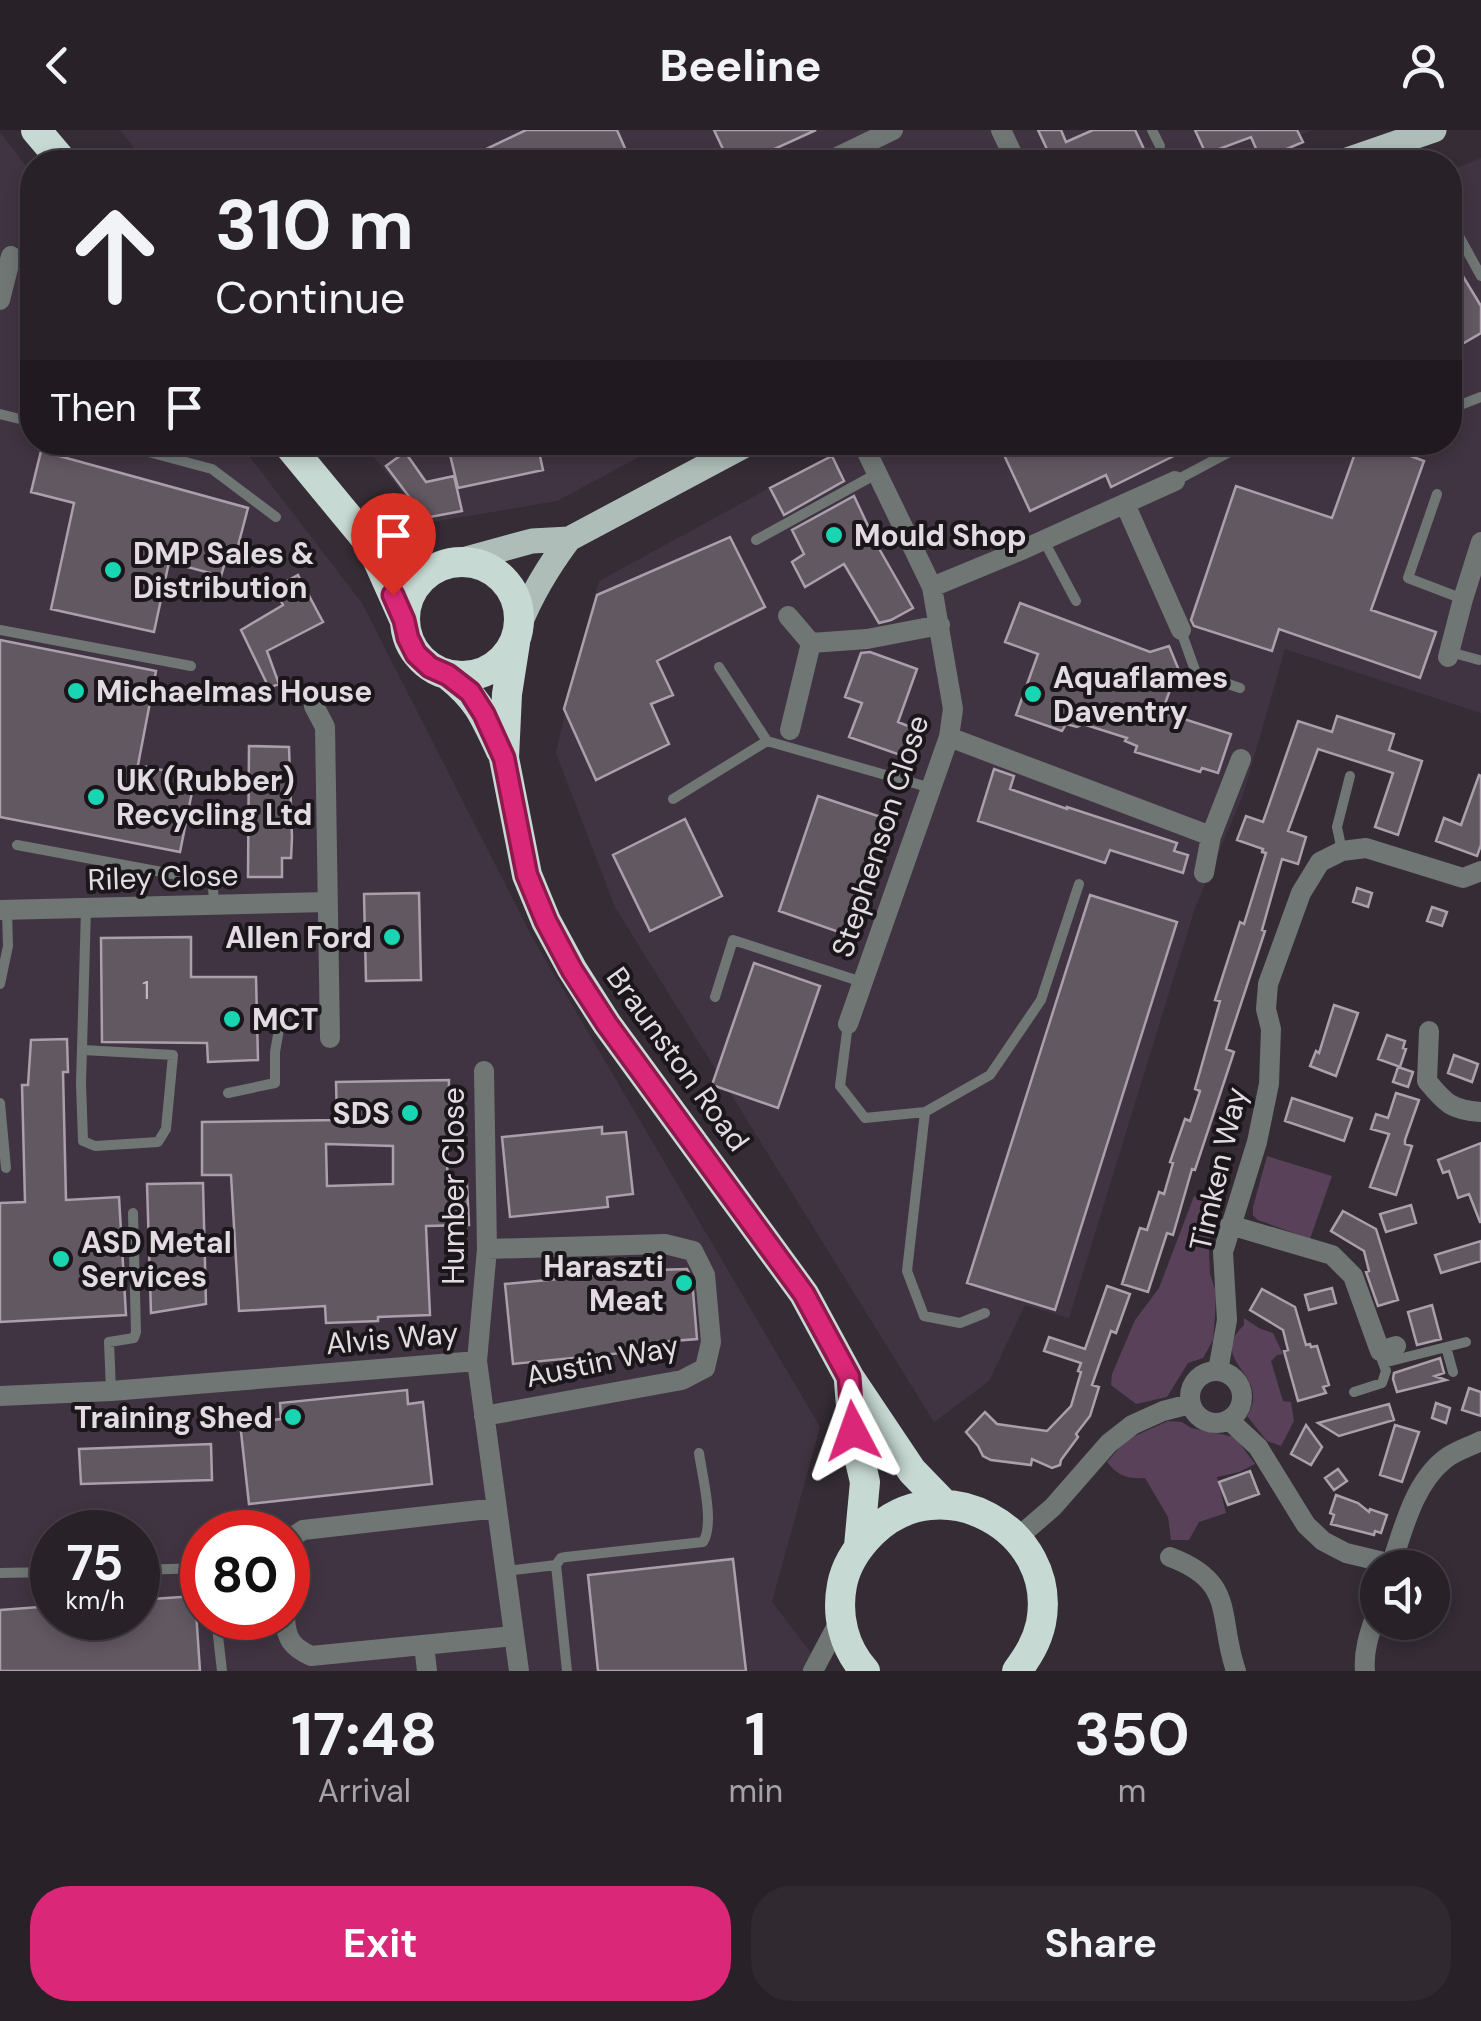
<!DOCTYPE html>
<style>
body{margin:0;font-family:"DM Sans",sans-serif;background:#302930;color:#f1f3f6;height:100vh;display:flex;flex-direction:column;font-size:38px;white-space:nowrap}
*{box-sizing:border-box;margin:0}
p{font-size:32px;color:#a5a3a8}
.icon{flex:none;width:55px;height:55px;fill:none;stroke:currentColor;stroke-width:2;stroke-linecap:round;stroke-linejoin:round}
.map{position:relative;height:1541px;overflow:hidden}
.details{display:flex;flex-direction:column;background:#282128;flex:1}
.details>*{flex:none}
.guide{position:absolute;left:20px;top:20px;width:1442px;height:305px;border-radius:40px;box-shadow:0 5px 15px #0003,0 0 0 2px #443e45;background:#282128;color:#f1f3f6;overflow:hidden}
.controls{position:absolute;left:1360px;top:1420px;display:grid;gap:20px}
.controls a{display:grid;place-items:center;width:90px;height:90px;border-radius:50%;background:#282128;box-shadow:0 5px 15px #0003,0 0 0 2px #443e45;font-size:50px}
.speed{position:absolute;left:30px;top:1380px;display:flex;gap:20px;font-size:50px;font-weight:700;text-align:center}
.speed>*{display:grid;place-content:center;width:130px;height:130px;border-radius:50%;background:#282128;box-shadow:0 5px 15px #0003,0 0 0 2px #443e45;line-height:1}
.speed small{font-size:25px;font-weight:400}
.speed .limit{border:15px solid #d22;background:#fff;color:#111}
.pin{position:absolute;display:grid;place-items:center;width:85px;height:85px;color:#fff;margin:-102px -42px;border-radius:50% 50% 50% 0;rotate:-45deg;box-shadow:0 0 10px #0007}
.pin .icon{rotate:45deg}
.me{position:absolute;width:110px;margin:-55px;rotate:356deg;stroke-linejoin:round;filter:drop-shadow(0 0 8px #0008)}
.turn{display:flex;align-items:center;gap:35px;height:210px;padding:0 30px;font-size:45px}
.turn .icon{width:130px;height:130px;stroke-width:2.5}
.turn b{display:block;font-size:70px;line-height:85px}
.then{display:flex;align-items:center;height:95px;padding:0 30px;background:#0003;gap:20px;font-size:38px}
.eta{display:flex;justify-content:space-evenly;align-items:center;height:170px;text-align:center}
.eta b{font-size:60px;font-weight:700;line-height:70px}
.button{display:flex;gap:20px;margin-top:auto;padding:20px 30px}
.button a{flex:1;height:115px;border-radius:40px;background:#db2777;color:#fff;font-size:40px;font-weight:700;line-height:115px;text-align:center}
.button a+a{background:#302930;color:#f1f3f6}
header{display:flex;justify-content:space-between;align-items:center;height:130px;padding:0 30px;background:#282128;font-size:45px;font-weight:700}
.map>svg:first-child{display:block}
.built{fill:#413442;fill-rule:evenodd}
.green{fill:#584159}
.building{fill:#625862;stroke:#aa9fab;stroke-width:2.5;fill-rule:evenodd}
.lines{fill:none;stroke-linecap:round;stroke-linejoin:round}
.lane{stroke:#6f7674;stroke-width:10}
.street{stroke:#6f7674;stroke-width:20}
.primary{stroke:#aebdb8;stroke-width:25}
.highway{stroke:#c7d9d3;stroke-width:30}
.route-casing{stroke:#8e194d;stroke-width:25}
.route{stroke:#db2777;stroke-width:18}
.poi-dot{fill:#1ad5b2;stroke:#1a161a;stroke-width:4}
.labels{text-anchor:middle;dominant-baseline:central;stroke-width:8;stroke-linejoin:round;paint-order:stroke}
.number-label{font-size:25px;fill:#c2bbc2}
.poi-label{font-size:30px;font-weight:bold;fill:#e2dce2;stroke:#1a161a;text-anchor:start}
.street-label{font-size:30px;fill:#e2dce2;stroke:#1a161a}
</style>
<header><svg class="icon" aria-label="back" viewBox="0 0 24 24"><path d="M15 5l-7 7 7 7"/></svg>Beeline<svg class="icon" aria-label="person" viewBox="0 0 24 24"><circle cx="12" cy="8" r="4"/><path d="M4 21q1-7 8-7t8 7"/></svg></header>
<div class="map">
<svg width="1481" height="1541" viewBox="0 0 1481 1541">
<rect width="100%" height="100%" fill="#352c35"/>
<path class="built" d="M120 0H1313L1229 32H145Z
M0 2 32 44V312L239 313 362 473 531 805 820 1297 772 1472 825 1541H0ZM52 1402H138V1488H52ZM202 1402H288V1488H202Z
M1481 28V583L1285 519 1243 665 1195 778 1069 1188 1025 1175 989 1251 934 1292 615 777 556 623 574 542 599 451 852 313 1450 312V41Z
M363 313H665L557 371 426 393Z"/>
<path class="green" d="M1267 1026 1332 1046 1310 1109 1258 1090 1253 1085V1077Z
M1194 1066 1213 1074 1209 1120 1210 1144 1216 1162 1215 1187 1213 1210 1203 1228 1188 1233 1167 1267 1136 1274 1111 1255 1112 1244 1135 1190 1159 1158Z
M1244 1188 1259 1198 1273 1203 1283 1224 1277 1225 1271 1231 1283 1271 1291 1272 1294 1291 1281 1316 1267 1311 1247 1286C1273 1243 1205 1232 1244 1195Z
M1168 1291 1182 1292 1191 1298 1235 1307 1255 1334 1239 1342 1217 1347 1226 1383 1199 1392 1189 1410H1171L1168 1387 1145 1348C1127 1349 1118 1346 1107 1332L1126 1310Z"/>
<path class="building" d="M526 0H617L631 32H492L486 19Z
M714 0H816L746 32H729Z
M1038 0H1061L1066 12 1093 0H1135L1150 32H1053Z
M1195 0H1297L1303 12 1261 30 1251 7 1206 24Z
M1450 125 1481 176V203L1450 221Z
M447 312H537L543 340 458 358Z
M998 312H1202L1111 357 1106 345 1030 381Z
M1359 312H1373L1424 331 1371 480 1436 502 1420 548 1279 499 1272 521 1194 496 1191 490 1236 356 1332 388Z
M41 321 248 378 234 431 226 429 221 446 169 432 154 502 51 479 74 373 31 362Z
M405 322 426 352 454 346 462 381 425 388 386 336Z
M832 326 844 351 784 385 770 358Z
M854 366 877 415 913 478 891 490 879 493 844 434 805 457 792 432 804 424 792 400Z
M730 407 765 477 657 531 673 565 651 574 669 614 596 650 564 579 597 465Z
M298 445 323 492 267 521 279 554 269 558 241 500 283 475 274 458Z
M1020 473 1150 522 1169 516 1178 538 1162 582 1231 604 1218 643 1202 638 1200 642 1135 622 1137 616 1125 611 1127 608 1083 594 1077 597 1066 594 1062 601 1016 585 1038 524 1005 512Z
M0 510 156 541 138 635 195 647 180 722 0 687Z
M870 522 917 539 898 592 913 598 903 626 849 607 862 573 845 567 861 523Z
M1337 586 1394 604 1389 620 1422 631 1398 705 1375 697 1393 643 1318 619 1288 701 1306 707 1298 734 1282 729 1262 800 1265 801 1226 919 1234 922 1195 1040 1192 1039 1173 1105 1167 1103 1148 1162 1122 1154 1140 1098 1147 1100 1159 1062 1164 1064 1173 1033 1170 1032 1185 989 1190 991 1200 961 1195 959 1220 871 1215 870 1240 792 1244 794 1266 723 1262 722 1263 719 1237 710 1246 686 1263 692 1298 591 1332 602Z
M249 616 289 617 292 708 291 728H282V747H248Z
M994 639 1014 646 1010 659 1067 679V677L1177 713 1174 721 1188 725 1183 743 1110 720 1105 733 978 691Z
M1479 645 1481 646V715L1477 726 1436 711 1444 688 1461 695Z
M818 666 890 690 850 806 779 781Z
M685 689 722 766 650 801 613 725Z
M1357 758 1372 763 1368 777 1353 772Z
M419 763 421 850 366 851 364 764Z
M1090 765 1177 792 1055 1180 967 1153Z
M1432 777 1447 782 1442 796 1427 791Z
M191 807V847H256L258 930 208 932 207 913 102 912 101 808Z
M754 833 820 856 778 978 712 955Z
M1334 875 1358 883 1336 946 1310 936 1316 921 1319 923Z
M1387 905 1405 911 1403 918 1406 919 1400 937 1378 929Z
M67 909 68 942H63L66 1070 119 1067 126 1185 0 1192V1073L25 1072 22 955H28L31 910Z
M1454 925 1478 934 1472 952 1448 943Z
M1398 937 1413 942 1408 957 1393 952Z
M449 950 447 1055 467 1054 469 1095 426 1096 430 1185 378 1187V1191L326 1193 325 1176 239 1181 231 1045H202V992L337 990 336 952ZM326 1014 393 1016V1054L327 1056Z
M1396 963 1419 970 1405 1010V1014L1412 1016 1396 1065 1370 1057 1389 1004 1371 999 1376 984 1388 988Z
M1292 968 1352 988 1344 1011 1285 991Z
M602 997V1004L626 1002 633 1064 607 1067 608 1077 510 1087 502 1007Z
M1481 1013V1092H1480L1469 1064 1458 1068 1449 1041 1443 1043 1438 1030Z
M203 1053 206 1174 151 1183 147 1054Z
M1411 1075 1416 1093 1386 1102 1380 1084Z
M1343 1081 1376 1099 1398 1170 1378 1176 1366 1142 1369 1141 1364 1121 1331 1101Z
M1481 1111V1131L1441 1143 1435 1125Z
M687 1139 692 1149 697 1209 661 1212 662 1219 513 1234 505 1154 654 1140Z
M1107 1156 1130 1164 1116 1203 1111 1201 1092 1255 1099 1257 1090 1286 1076 1304 1078 1307 1061 1330 1060 1335 1052 1338 1032 1329 1031 1335 991 1330 983 1326 978 1316 966 1302 985 1282 997 1294 1047 1301 1071 1276 1081 1242 1078 1241 1081 1233 1044 1221 1049 1207 1085 1219Z
M1332 1158 1336 1173 1309 1180 1305 1165Z
M1262 1159 1295 1177 1306 1215 1310 1214 1311 1217 1317 1216 1329 1255 1323 1257 1326 1263 1298 1271 1284 1221 1288 1220 1283 1200 1250 1180Z
M1432 1175 1441 1209 1417 1215 1408 1182Z
M1440 1228 1444 1243 1435 1246 1446 1250 1397 1262 1393 1249 1394 1243Z
M1469 1258 1481 1262V1286L1462 1280Z
M407 1260 408 1274 423 1272 432 1354 249 1374 240 1293 281 1289 280 1273Z
M1436 1273 1450 1278 1446 1293 1432 1288Z
M1389 1274 1394 1290 1339 1306 1318 1293Z
M1306 1295 1322 1317 1311 1335 1291 1324Z
M1395 1295 1419 1302 1402 1352 1380 1345Z
M211 1314 212 1350 81 1354 79 1319Z
M1338 1339 1347 1351 1334 1360 1325 1348Z
M1250 1341 1259 1364 1228 1375 1219 1352Z
M1336 1365 1358 1373 1369 1382 1370 1379 1387 1385 1381 1403 1375 1401 1374 1405 1331 1394 1334 1385 1330 1383Z
M733 1429 746 1541H598L588 1445Z
M195 1466 200 1541H0V1480L52 1476V1488H138V1470Z"/>
<g class="lines">
<path class="lane" d="M1152 0 1160 16
M1450 90 1481 146
M1450 279 1481 267
M0 284 32 292
M111 312 212 339 276 387
M1175 351 1248 312
M1437 364 1408 448 1463 469
M756 410 878 343
M1044 411 1076 471
M0 500 191 536
M1181 501 1196 543 1240 558
M1450 522 1479 530
M719 537 767 611 931 658
M673 669 767 611
M17 715 210 751 213 756 214 775
M1342 721 1337 697 1350 646
M0 854 8 816 7 781
M715 867 733 810 862 852
M848 894 840 956 865 988 925 982 990 945 1041 870 1079 754
M83 920 173 925 166 999 158 1012 95 1016 83 1011 81 953 86 779
M228 963 275 953V922L282 882 329 878
M0 973 6 1038
M925 982 907 1141 924 1186 960 1193 985 1183
M1446 1217 1453 1242
M1383 1233 1466 1212
M111 1260 109 1212 134 1208 136 1202 133 1083
M1354 1262 1382 1253 1386 1241 1381 1227
M556 1435 561 1428 566 1427 703 1412C715 1394 702 1345 699 1323
M138 1440 202 1438
M506 1441 556 1435 567 1541
M0 1443 52 1442
M216 1488 222 1541"/>
<path class="street" d="M1001 0 1016 32
M827 32 893 0
M0 170 11 126
M1125 374 1181 500
M932 457 1024 419 1175 351
M788 486 811 513 790 600
M811 513 867 509 940 495
M1448 527 1463 469 1481 412
M314 576 325 597 330 908
M949 607 1211 706
M1204 743 1211 706 1241 629
M0 780 327 772
M848 894 949 607 953 579 932 457 862 312
M1429 901 1427 951C1446 974 1452 980 1481 982
M1230 1095 1332 1125 1353 1146 1380 1221 1396 1216
M477 1231 487 1119 484 941
M1218 1241 1227 1190 1223 1122 1257 1012 1269 954 1271 899 1266 879 1268 854 1301 763 1320 732 1342 721 1366 718 1463 748 1481 741
M1190 1267a26 26 0 1 1 52 0a26 26 0 1 1-52 0Z
M0 1266 111 1261 477 1231 519 1541
M484 1286 682 1250 705 1238 711 1212 705 1145 693 1121 665 1114 487 1119
M1229 1290 1258 1317 1306 1395 1323 1411 1346 1423 1392 1434
M1017 1408 1053 1377 1109 1313 1132 1295 1163 1281 1190 1274
M288 1410 303 1400 497 1378
M1170 1427C1237 1452 1217 1486 1236 1541
M1390 1438C1403 1401 1413 1354 1445 1329 1455 1321 1469 1317 1481 1311
M285 1488C286 1509 292 1517 311 1526L514 1506
M424 1515 427 1541
M813 1541 840 1490
M1365 1541C1363 1519 1371 1499 1378 1478"/>
<path class="primary" d="M1341 32 1434 0
M455 432 532 411 569 409 751 312
M519 496C532 463 548 437 569 409"/>
<path class="highway" d="M36 0 63 32
M286 312 371 415 404 489
M405 489a57 57 0 1 1 114 0a57 57 0 1 1-114 0Z
M515 513 507 564 504 628 527 745 546 791 572 839 607 894 804 1164 849 1247 912 1341 944 1374
M448 545C479 570 484 585 501 621
M849 1251 853 1301 865 1352 859 1416
M865 1541C844 1518 836 1486 842 1455 846 1434 857 1418 872 1403 940 1335 1059 1399 1041 1493 1037 1512 1028 1526 1017 1541"/>
</g>
<g class="lines">
<defs>
<path id="route" d="M393 465 404 490 408 508 416 524 430 537 448 545 470 562 484 584 504 628 527 745 546 791 572 840 607 894 804 1164 849 1247 853 1301"/>
</defs>
<use href="#route" class="route-casing"/>
<use href="#route" class="route"/>
</g>
<g class="poi-dot">
<circle cx="834" cy="405" r="10"/>
<circle cx="113" cy="440" r="10"/>
<circle cx="76" cy="561" r="10"/>
<circle cx="1033" cy="564" r="10"/>
<circle cx="96" cy="667" r="10"/>
<circle cx="392" cy="807" r="10"/>
<circle cx="232" cy="889" r="10"/>
<circle cx="410" cy="983" r="10"/>
<circle cx="61" cy="1129" r="10"/>
<circle cx="684" cy="1153" r="10"/>
<circle cx="293" cy="1287" r="10"/>
</g>
<g class="labels">
<g class="number-label">
<text x="146" y="860">1</text>
</g>
<g class="poi-label">
<text x="854" y="405">Mould Shop</text>
<text x="133" y="423">DMP Sales &amp;<tspan x="133" dy="34">Distribution</tspan></text>
<text x="1053" y="547">Aquaflames<tspan x="1053" dy="34">Daventry</tspan></text>
<text x="96" y="561">Michaelmas House</text>
<text x="116" y="650">UK (Rubber)<tspan x="116" dy="34">Recycling Ltd</tspan></text>
<text x="372" y="807" text-anchor="end">Allen Ford</text>
<text x="252" y="889">MCT</text>
<text x="390" y="983" text-anchor="end">SDS</text>
<text x="81" y="1112">ASD Metal<tspan x="81" dy="34">Services</tspan></text>
<text x="664" y="1136" text-anchor="end">Haraszti<tspan x="664" dy="34">Meat</tspan></text>
<text x="273" y="1287" text-anchor="end">Training Shed</text>
</g>
<g class="street-label">
<text transform="translate(880 706) rotate(-72)">Stephenson Close</text>
<text transform="translate(163 747) rotate(-2)">Riley Close</text>
<text transform="translate(678 929) rotate(54)">Braunston Road</text>
<text transform="translate(1218 1039) rotate(-77)">Timken Way</text>
<text transform="translate(453 1056) rotate(-90)">Humber Close</text>
<text transform="translate(392 1208) rotate(-5)">Alvis Way</text>
<text transform="translate(602 1231) rotate(-12)">Austin Way</text>
</g>
</g>
</svg>
<div class="controls">
<a><svg class="icon" aria-label="sound" viewBox="0 0 24 24"><path d="M4 9h4l5-4v14l-5-4H4zM17 9q2 3 0 6"/></svg></a>
</div>
<div class="speed"><div>75<small>km/h</small></div><div class="limit">80</div></div>
<div class="pin" style="left:393px;top:465px;background:#d93025"><svg class="icon" aria-label="arrive" viewBox="0 0 24 24"><path d="M6 21V4h12l-3 4 3 4H6"/></svg></div>
<svg class="me" style="left:853px;top:1301px" viewBox="-20 -20 40 40"><path d="M0-17L14 15 0 8-14 15z" fill="#db2777" stroke="#fff" stroke-width="4"/></svg>
<div class="guide">
<div class="turn"><svg class="icon" aria-label="ahead" viewBox="0 0 24 24"><path d="M12 20V5M6 11l6-6 6 6"/></svg><div><b>310 m</b>Continue</div></div>
<div class="then">Then<svg class="icon" aria-label="arrive" viewBox="0 0 24 24"><path d="M6 21V4h12l-3 4 3 4H6"/></svg></div>
</div>
</div>
<section class="details">
<div class="eta">
<div><b>17:48</b><p>Arrival</p></div>
<div><b>1</b><p>min</p></div>
<div><b>350</b><p>m</p></div>
</div>
<div class="button"><a>Exit</a><a>Share</a></div>
</section>
